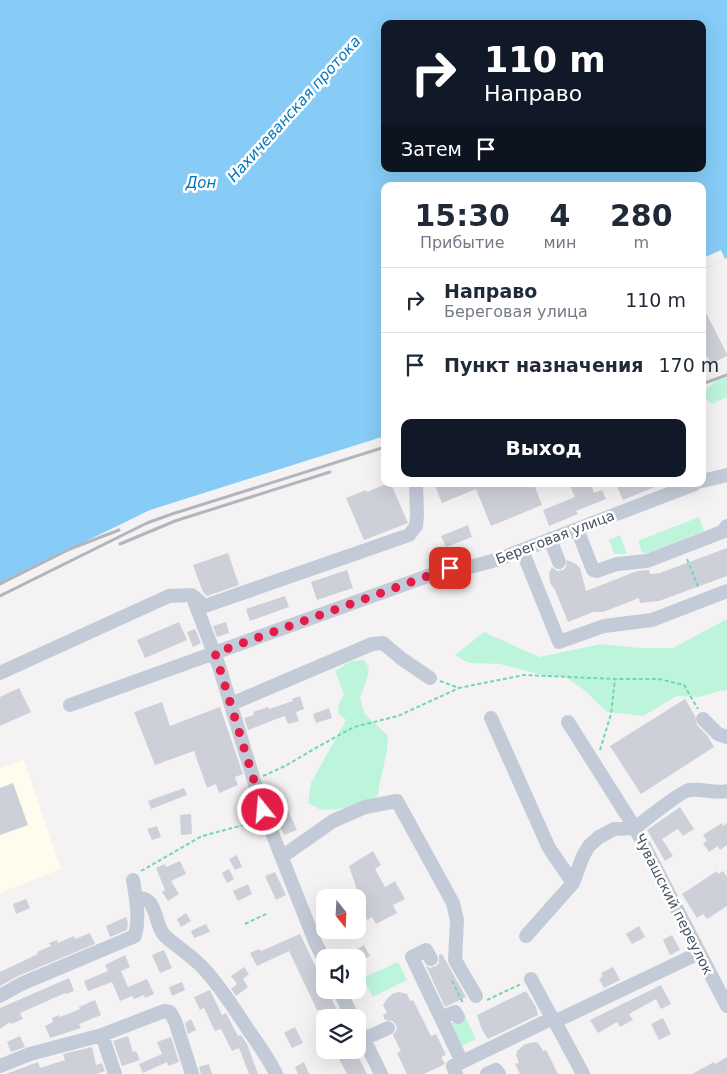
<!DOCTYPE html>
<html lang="ru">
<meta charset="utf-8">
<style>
body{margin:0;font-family:"DejaVu Sans",sans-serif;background:#f2f2f3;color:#1f2937;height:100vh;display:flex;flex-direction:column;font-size:19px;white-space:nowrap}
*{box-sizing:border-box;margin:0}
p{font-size:16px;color:#747a83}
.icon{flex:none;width:28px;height:28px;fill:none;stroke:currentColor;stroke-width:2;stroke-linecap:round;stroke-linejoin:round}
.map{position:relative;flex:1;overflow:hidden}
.panel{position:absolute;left:381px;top:182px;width:325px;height:305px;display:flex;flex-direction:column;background:#fff;border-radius:10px;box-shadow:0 5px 20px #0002}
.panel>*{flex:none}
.top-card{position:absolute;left:381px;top:20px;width:325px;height:152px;border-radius:10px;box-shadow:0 5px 20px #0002;background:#111827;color:#fff;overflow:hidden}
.needle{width:32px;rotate:162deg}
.fabs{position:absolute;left:316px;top:889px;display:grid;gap:10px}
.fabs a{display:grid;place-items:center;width:50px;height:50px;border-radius:10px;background:#fff;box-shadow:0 5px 20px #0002;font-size:25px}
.pin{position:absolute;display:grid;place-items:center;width:42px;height:42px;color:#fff;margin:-21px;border-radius:10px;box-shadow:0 2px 8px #0006}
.me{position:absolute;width:55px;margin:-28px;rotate:343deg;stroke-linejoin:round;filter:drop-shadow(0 0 4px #0008)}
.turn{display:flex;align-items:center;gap:18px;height:105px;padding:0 20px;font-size:22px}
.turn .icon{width:65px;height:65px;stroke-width:2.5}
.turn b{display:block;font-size:35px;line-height:42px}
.then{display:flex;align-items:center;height:48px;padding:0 20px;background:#0003;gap:10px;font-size:19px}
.eta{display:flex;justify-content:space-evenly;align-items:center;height:85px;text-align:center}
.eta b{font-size:30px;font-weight:700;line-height:35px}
.primary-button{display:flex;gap:10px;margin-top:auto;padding:10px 20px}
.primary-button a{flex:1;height:58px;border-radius:10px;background:#111827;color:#fff;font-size:20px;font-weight:700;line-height:58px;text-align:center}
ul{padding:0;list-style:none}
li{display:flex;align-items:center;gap:15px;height:65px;padding:0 20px;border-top:1px solid #e0e1e3}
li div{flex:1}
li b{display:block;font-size:19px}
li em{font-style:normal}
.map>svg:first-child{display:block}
.commercial{fill:#fefcec}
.green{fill:#bdf5dc}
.water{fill:#86ccf6;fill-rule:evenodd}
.pier{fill:#f4f2f2}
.building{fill:#cdd0d8}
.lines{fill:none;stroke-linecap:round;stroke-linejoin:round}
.path{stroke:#71d7b5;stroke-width:2;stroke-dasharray:4 2.5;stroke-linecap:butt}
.minor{stroke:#c4cbd8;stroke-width:14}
.rail{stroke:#b3b5bd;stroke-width:3}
.route{stroke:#e11d48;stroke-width:9;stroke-dasharray:0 16.2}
.labels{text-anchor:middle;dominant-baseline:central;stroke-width:5;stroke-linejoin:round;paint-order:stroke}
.street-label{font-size:14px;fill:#475162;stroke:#fff}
.water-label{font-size:15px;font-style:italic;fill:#0076bc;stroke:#fff}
</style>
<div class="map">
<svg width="727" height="1074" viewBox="0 0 727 1074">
<rect width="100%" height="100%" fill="#f4f2f2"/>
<path class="commercial" d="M24 760 61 869 0 893V768Z"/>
<path class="green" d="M727 377V397L712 404 703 397V392L716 381Z
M699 517 704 531 648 553H642L638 541Z
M620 535 627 554H614L609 540Z
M727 619V690L718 691 700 697 677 696 643 716 607 712 583 689 564 676 550 677 500 664 469 663 455 655 484 632 539 657 602 644 640 648H673Z
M364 660 369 668 367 679 360 697 364 713 388 736C388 756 380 775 378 795L364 805 337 809 321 810 308 803 311 783 346 720 338 713 339 703 344 694 335 671 351 661Z
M398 962 407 980 373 997 363 978Z
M465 1016 476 1039 460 1047 449 1024Z"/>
<path class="water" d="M0 0H727V258L703 269 702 186H385V436L150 510 0 583ZM385 24H702V169H385Z"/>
<path class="pier" d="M721 250 725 259 703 269V258Z"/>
<path class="building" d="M702 305 727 354V356L711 364 702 347Z
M386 484H391L408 523 364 540 346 498 366 490 367 492Z
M434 484H534L542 505 491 526 476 489 442 503Z
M569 484H591L594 493 602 490 606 499 576 511 578 514 549 526 543 510 575 497Z
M616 484H662L623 500Z
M468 525 472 537 446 547 441 536Z
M727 548V576L659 601 640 603 639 598 603 612H593L568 622 555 590 550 583 549 573 552 567 557 571 563 570 566 567 567 560 576 564 580 568 586 591 637 571 649 570 650 574 660 573Z
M228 553 239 585 207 596 203 592 193 565Z
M347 570 353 588 317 600 311 582Z
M285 596 289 607 250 621 246 609Z
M179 622 187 640 145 658 137 640Z
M226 622 229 633 217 637 213 626Z
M195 629 201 643 193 647 187 632Z
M19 688 31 712 0 726V697Z
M300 696 304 709 296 712 299 721 288 724 285 716H284L248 730 244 718 254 715 253 712 268 707 269 709 293 701 292 699Z
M685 699 695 716 697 725 707 735 714 747 641 794 610 746Z
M162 702 170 726 220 707 243 774 235 777 238 785 219 793 216 784 207 788 194 751 155 765 134 712Z
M329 708 332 718 316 723 313 714Z
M13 783 28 825 0 835V788Z
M184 788 187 795 151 809 148 801Z
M284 801 297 830 284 835 272 806Z
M680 807 694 829 683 836 678 829 662 839 673 856 665 861 647 830Z
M191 814 192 834 181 835 180 815Z
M722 823 723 826 727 823V845L720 850 718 846 709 852 703 843 707 841 703 835Z
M157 826 161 837 152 840 147 829Z
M373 851 381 865 375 869 385 887 395 881 405 899 393 905 397 913 376 924 372 917 367 920 349 866Z
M237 855 242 867 235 870 229 859Z
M180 861 186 874 171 881 179 894 168 901 162 892 165 890 156 868 165 864 166 867Z
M229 869 234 879 227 883 222 873Z
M717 871 718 874 723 871 727 877V906L707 919 703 914 697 918 682 894Z
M275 872 286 895 276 900 265 876Z
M248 884 252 894 238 901 233 891Z
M26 899 30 908 16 914 13 904Z
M186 913 191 921 181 927 177 919Z
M126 917 128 922 127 930 110 937 106 926Z
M206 924 210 932 194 938 191 931Z
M639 926 645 937 632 944 626 934Z
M90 933 95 944 18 976 0 986V972L38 954 37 952 51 946 49 943 57 940 58 943 74 936 75 939Z
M300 934 325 986V990H327L337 1010H317L289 951 257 966 250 953 259 949 261 951Z
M672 935 680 950 670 955 663 940Z
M364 945 370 956 358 963V958H342Z
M164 950 172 968 160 973 152 955Z
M442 954 466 997 445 1007 426 966 430 968 436 966 439 963V955Z
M125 955 130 967 121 971 128 987 147 979 154 994 145 998 144 995 134 999 132 996 120 1001 112 982 88 991 84 981 108 971 105 965Z
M244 967 249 974 243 979 248 987 236 996 231 989 237 984 231 976Z
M613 967 620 980 604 988 599 979 603 976 601 973Z
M69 978 74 991 66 994 65 993 20 1013 23 1019 11 1024 10 1022 0 1029V1008Z
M182 982 185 990 172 996 169 987Z
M661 985 671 1004 661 1009 656 999 629 1014 633 1020 620 1027 617 1022 598 1033 590 1020Z
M210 990 222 1015 226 1013 238 1036 241 1035 247 1044 258 1074H249L239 1048 232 1051 221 1029 215 1031 204 1008 200 1010 194 997Z
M526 991 536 1007 538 1015 488 1039 482 1030 477 1015Z
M399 992 407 994 410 1001 413 1000 431 1036 436 1034 446 1055 441 1057 445 1064 424 1074H407L397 1053 401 1051 393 1035 397 1029 396 1025 393 1021 385 1020 383 1015 387 1013 383 1005 387 999 392 994Z
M95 1000 101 1015 79 1024 81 1028 50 1038 45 1026 53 1022 52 1018 59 1015 60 1017 80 1009 79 1007Z
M663 1018 671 1034 659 1040 651 1024Z
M191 1019 196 1030 188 1034 185 1023Z
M295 1027 303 1043 292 1048 284 1033Z
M20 1036 25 1047 11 1052 7 1042Z
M128 1036 133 1052 136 1051 140 1060 122 1066 113 1041Z
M171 1037 179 1062 168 1066 167 1062 143 1073 139 1064 162 1054 157 1042Z
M536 1042 539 1044 543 1051 546 1050 558 1074H520L515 1064 519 1063 516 1055 517 1051 525 1044Z
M92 1047 96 1065 102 1063 105 1071 96 1074H6L38 1062 40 1068 65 1060 63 1054Z
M342 1050H355L367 1074H347L336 1053Z
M727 1057V1074H692L714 1062 715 1064Z
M304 1062 309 1074H298L295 1067Z
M209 1064 212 1074H201L199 1067Z"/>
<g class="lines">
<path class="path" d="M687 559 699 589
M440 681 459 688 524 675 615 679H659L684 685 698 709
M600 750 611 714 615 679
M263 776 285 766 321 745 354 727 398 716 459 688
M141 871 202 836 255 822
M245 924 268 913
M452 981 463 1003
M487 1000 521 984"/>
<path class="minor" d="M702 481 727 475
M577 529 593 570 597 571 617 564 647 561 722 532 727 526
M550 539 559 562
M522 550 559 642 604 626 652 620 727 591
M193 598 219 666 263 810 316 944 325 961
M0 673 169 596 192 595 205 606 409 535 416 526 417 515 416 484
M231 704 372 644 383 643 402 659 430 678
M70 705 450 568 470 567 496 560 695 484
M491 718 549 848 573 883
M703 719 718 734 727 737
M568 722 635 828 727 1006
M635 828C644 821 680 792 689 790 702 788 714 794 727 791
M283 856 333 821 365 807 397 801 453 903 457 920 455 960 476 996
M136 898C159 896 153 924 165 936 178 948 193 956 204 969 221 987 235 1010 249 1031 259 1045 269 1059 276 1074
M526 936 573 883 583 856 589 846 599 837 614 829 635 828
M431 959 426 950 412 957 462 1062 553 1018 583 1074
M531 979 552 1018
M339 990 353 1018
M0 996 21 984 135 936C140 918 136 898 133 880
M441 1018 455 1012 458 1017
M556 1021 699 953
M358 1027 381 1074
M102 1035 115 1074
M364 1039 388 1028
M0 1066 30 1054 102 1035 164 1011 170 1012 175 1021 192 1074
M456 1074 453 1066 462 1062
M487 1074 496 1070 499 1074"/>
<path class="rail" d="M702 384 727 375
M120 544 175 521 330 472
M0 584 70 549 119 530
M0 596 147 523 172 514 385 447"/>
</g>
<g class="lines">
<path class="route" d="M263 810 215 653 450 568"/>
</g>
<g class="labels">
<g class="street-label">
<text transform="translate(555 537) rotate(-21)">Береговая улица</text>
<text transform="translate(674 904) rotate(63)">Чувашский переулок</text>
</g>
<g class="water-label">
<text transform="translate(294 109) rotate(-48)">Нахичеванская протока</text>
<text x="201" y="183">Дон</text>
</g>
</g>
</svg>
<div class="fabs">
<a><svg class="needle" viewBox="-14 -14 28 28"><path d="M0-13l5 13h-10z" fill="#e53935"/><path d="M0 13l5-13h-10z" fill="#747a83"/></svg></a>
<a><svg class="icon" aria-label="sound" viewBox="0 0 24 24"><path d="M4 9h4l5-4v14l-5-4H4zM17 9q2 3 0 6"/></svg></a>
<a><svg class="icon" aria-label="layers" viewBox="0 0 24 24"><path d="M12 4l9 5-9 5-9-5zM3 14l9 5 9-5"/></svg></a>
</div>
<div class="pin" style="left:450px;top:568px;background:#d93025"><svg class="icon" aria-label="arrive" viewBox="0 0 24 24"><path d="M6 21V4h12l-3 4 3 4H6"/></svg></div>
<svg class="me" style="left:263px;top:810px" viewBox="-20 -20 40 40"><circle r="17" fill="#e11d48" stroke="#fff" stroke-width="3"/><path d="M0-11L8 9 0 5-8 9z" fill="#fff"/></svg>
<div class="top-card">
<div class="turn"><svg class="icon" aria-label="right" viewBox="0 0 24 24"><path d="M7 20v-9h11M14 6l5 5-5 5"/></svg><div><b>110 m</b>Направо</div></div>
<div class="then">Затем<svg class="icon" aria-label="arrive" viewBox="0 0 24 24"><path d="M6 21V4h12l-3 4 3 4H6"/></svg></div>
</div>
<section class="panel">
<div class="eta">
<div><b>15:30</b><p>Прибытие</p></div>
<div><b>4</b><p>мин</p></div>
<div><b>280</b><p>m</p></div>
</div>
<ul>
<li><svg class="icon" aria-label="right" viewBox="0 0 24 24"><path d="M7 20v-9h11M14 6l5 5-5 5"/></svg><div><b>Направо</b><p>Береговая улица</p></div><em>110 m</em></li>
<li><svg class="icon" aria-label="arrive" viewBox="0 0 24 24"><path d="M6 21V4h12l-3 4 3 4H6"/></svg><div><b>Пункт назначения</b></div><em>170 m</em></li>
</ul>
<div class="primary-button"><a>Выход</a></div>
</section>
</div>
